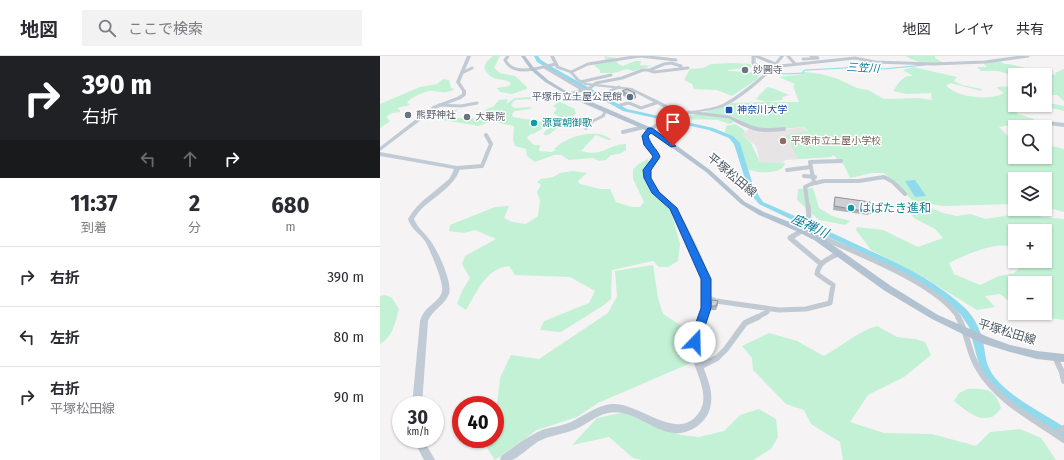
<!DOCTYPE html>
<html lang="ja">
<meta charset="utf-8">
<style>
body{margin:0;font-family:"Fira Sans Condensed","Noto Sans JP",sans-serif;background:#f2f2f3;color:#2b2b33;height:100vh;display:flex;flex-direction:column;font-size:15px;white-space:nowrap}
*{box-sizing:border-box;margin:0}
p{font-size:13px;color:#7c7c81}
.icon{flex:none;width:22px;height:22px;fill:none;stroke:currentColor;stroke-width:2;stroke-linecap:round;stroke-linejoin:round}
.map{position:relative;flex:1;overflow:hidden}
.panel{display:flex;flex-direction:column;background:#fff;width:380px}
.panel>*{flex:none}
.top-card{background:#202124;color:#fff;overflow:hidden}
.tools{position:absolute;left:628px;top:12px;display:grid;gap:8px}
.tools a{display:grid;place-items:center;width:44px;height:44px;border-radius:0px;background:#fff;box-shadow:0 1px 3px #0004;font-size:20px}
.speed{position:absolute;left:12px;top:340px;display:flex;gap:8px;font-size:20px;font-weight:700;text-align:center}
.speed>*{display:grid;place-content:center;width:52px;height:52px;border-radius:50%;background:#fff;box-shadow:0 1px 3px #0004;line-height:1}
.speed small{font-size:10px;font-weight:400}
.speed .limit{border:6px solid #d22;background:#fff;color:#111}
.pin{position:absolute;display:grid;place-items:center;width:34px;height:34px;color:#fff;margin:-41px -17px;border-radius:50% 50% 50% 0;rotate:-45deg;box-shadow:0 0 4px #0007}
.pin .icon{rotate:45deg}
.me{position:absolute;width:44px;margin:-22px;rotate:21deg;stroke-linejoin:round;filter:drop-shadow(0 0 3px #0008)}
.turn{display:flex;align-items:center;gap:14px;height:84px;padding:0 16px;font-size:18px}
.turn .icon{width:52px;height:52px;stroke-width:2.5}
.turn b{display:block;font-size:28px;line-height:34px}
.lanes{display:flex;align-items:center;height:38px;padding:0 16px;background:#0003;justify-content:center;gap:20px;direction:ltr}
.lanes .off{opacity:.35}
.eta{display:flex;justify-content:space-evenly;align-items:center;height:68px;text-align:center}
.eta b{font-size:24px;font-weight:700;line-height:28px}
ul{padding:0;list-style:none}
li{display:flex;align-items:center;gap:12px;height:60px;padding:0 16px;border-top:1px solid #e1e1e2}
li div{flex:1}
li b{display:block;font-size:15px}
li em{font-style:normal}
header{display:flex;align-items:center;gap:24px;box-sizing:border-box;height:56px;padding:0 20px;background:#fff;border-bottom:1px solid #e1e1e2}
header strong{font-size:19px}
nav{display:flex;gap:22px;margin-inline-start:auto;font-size:14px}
.search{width:280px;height:36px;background:#f2f2f3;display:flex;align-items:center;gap:10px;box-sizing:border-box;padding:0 14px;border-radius:0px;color:#7c7c81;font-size:15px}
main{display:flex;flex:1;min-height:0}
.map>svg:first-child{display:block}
.education{fill:#e6e4e5}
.green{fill:#c3f1d5;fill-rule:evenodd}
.water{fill:#90daee}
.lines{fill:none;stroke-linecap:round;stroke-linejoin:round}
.stream{stroke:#90daee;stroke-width:1}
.river{fill:#90daee;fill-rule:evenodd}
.street-far3{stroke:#c1cad2;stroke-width:3}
.street-far2{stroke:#c1cad2;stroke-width:4}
.street-far1{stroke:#c1cad2;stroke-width:5}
.street{stroke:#c1cad2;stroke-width:6}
.secondary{fill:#c1cbd6;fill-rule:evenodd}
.primary{fill:#b3c2d1;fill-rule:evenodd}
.wall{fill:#b0b2b7}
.shaded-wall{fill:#909195}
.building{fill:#cdcfd5;stroke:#909195}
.route{fill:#1a73e8;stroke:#114b97}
.worship-dot{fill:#6b7280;stroke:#fff;stroke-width:1.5}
.service-dot{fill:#5c6f8a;stroke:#fff;stroke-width:1.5}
.transit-dot{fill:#1a4fb4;stroke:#fff;stroke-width:1.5}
.culture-dot{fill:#0f9aa8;stroke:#fff;stroke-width:1.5}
.education-dot{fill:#8d6e63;stroke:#fff;stroke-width:1.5}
.labels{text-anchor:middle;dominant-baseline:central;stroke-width:3;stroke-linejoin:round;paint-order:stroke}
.far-worship-label{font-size:10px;fill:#5b616d;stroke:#fff;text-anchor:start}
.far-service-label{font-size:10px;fill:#4e5e75;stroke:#fff;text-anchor:end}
.far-transit-label{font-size:10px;fill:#164399;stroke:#fff;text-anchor:start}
.far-culture-label{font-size:10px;fill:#0d838f;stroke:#fff;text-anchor:start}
.far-education-label{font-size:10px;fill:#785e54;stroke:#fff;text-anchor:start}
.far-water-label{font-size:11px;font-style:italic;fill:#0c7c9b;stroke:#fff}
.street-label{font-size:12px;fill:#4a5661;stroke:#fff}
.culture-label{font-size:12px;fill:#0d838f;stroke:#fff;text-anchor:start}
.water-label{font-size:13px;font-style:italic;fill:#0c7c9b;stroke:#fff}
</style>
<header>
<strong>地図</strong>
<div class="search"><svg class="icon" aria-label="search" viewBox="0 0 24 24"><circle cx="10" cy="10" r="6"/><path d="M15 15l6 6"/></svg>ここで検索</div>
<nav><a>地図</a><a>レイヤ</a><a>共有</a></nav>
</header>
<main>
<section class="panel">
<div class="top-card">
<div class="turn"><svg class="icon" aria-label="right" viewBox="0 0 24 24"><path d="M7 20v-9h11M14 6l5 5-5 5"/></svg><div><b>390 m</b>右折</div></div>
<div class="lanes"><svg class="icon off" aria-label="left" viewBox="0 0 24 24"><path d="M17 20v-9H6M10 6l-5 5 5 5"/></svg><svg class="icon off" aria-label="ahead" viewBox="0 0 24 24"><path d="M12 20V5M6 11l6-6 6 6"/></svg><svg class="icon" aria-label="right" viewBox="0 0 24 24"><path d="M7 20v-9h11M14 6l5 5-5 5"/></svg></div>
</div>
<div class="eta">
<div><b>11:37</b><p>到着</p></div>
<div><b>2</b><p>分</p></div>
<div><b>680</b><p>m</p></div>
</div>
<ul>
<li><svg class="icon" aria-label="right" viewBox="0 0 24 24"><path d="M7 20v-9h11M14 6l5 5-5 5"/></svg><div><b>右折</b></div><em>390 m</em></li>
<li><svg class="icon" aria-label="left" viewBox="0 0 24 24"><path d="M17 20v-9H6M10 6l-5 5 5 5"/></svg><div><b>左折</b></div><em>80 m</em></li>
<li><svg class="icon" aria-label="right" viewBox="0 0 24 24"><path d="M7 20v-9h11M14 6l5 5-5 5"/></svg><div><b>右折</b><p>平塚松田線</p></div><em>90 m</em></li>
</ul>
</section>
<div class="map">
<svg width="684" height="404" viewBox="0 0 684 404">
<rect width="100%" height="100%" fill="#f5f3f3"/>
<path class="education" d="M423 71 452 99 451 101 406 104 401 107 380 106 376 90 362 79 369 73 379 75H397Z"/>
<path class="green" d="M113 0H120L114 12 120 17 135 20 147 31V33L132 38 120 36 117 32 129 30 131 27C120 20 113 28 104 12L107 5Z
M224 0 236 2 238 8 243 10 255 5H261L260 9 272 10 253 15 247 13 234 17H220V14L214 9 226 3Z
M526 0H555V2L564 7C550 7 538 8 526 0Z
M619 5 625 8H629L676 19 675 17 684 13V45L677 39H665V19L635 20 618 15H601L597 11H607L603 7Z
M354 7 370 8 373 11 348 14V15L381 17 376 24 352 40 337 34 314 33 312 28 304 24 310 13 323 12 331 8Z
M533 11 577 21 574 25 582 29 602 33 601 35 571 27 566 29C576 42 611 45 624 37L616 31 635 30V34L628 36 633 43H635V49H665V46L684 50V55L668 51 634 54 638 58 654 63 653 65 619 71 631 83H635V101H665V88L684 93V156L665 151V123H635V148L563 150 533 145 504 117H492L470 122 464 109 453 99 451 101 418 103 406 79 428 75 424 71 390 74 369 70 357 62 355 66 349 68 338 64 303 63 306 60 318 58 343 51 352 47 386 46 376 43 387 31 395 33 409 39 403 41 402 44 386 46H419L413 30 415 28 399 21 424 18 425 16 441 18 458 23 477 32 488 34 504 43 538 42 552 44 551 37 527 38 513 35C519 27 522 19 533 20L523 14Z
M63 23 69 24 71 32 75 33C67 38 62 36 53 35 46 34 32 41 27 46L30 49 17 52 20 54V56L12 57 6 61 10 65 9 66 0 72V48L40 31 57 28Z
M150 41 152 43 135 44 131 49 134 52 149 51 152 52 150 53 135 55 132 58 133 61 169 67C165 69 163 73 158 75 154 78 150 77 147 82L154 89H160L159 95 172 96 176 94 174 93C186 80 218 71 232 84H228L216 79 201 95C223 101 225 90 244 88H246V94L239 98 231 99 226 104 219 105 213 102 189 104 181 99H174L155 106 147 100 146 93 135 90 133 83 134 70 114 66 121 58H118L116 63 99 70 63 64 64 62H60L70 59 73 56 71 55 78 53 71 62H97L108 52 113 51 119 44 128 43 126 48 135 42Z
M179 46C185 47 188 51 194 52L196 58 168 79H163C168 69 176 72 182 62L174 58V56L177 53 173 50Z
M355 68 363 73 365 76 362 79 371 87 380 106 405 107C404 109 404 111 402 112 395 118 375 117 367 113L357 89 345 76 346 70Z
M268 103 269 106 264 125 291 155 300 188 298 205 288 211H279L273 205 232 214 231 243 224 249 181 276 160 274 164 265 209 247 215 235 190 221 135 219 129 210C106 212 97 236 86 254L77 248 82 235 90 222 82 208 85 200 116 183 95 174 84 177 69 175 70 169 115 151 129 150 124 162 132 166 146 168 158 160 160 144 157 136 161 129 157 126 161 123 173 121 180 117 193 115 207 117 198 125 200 128 220 133H230L236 146 252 151H260L264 146 253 123V113L260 107Z
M433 132 439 152 452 160 470 165 465 169 439 164 417 144 418 133Z
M523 148 549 151 563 157 577 160 590 158 606 163 630 159 628 149 635 150V153H647L662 161 684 163V264C670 261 660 264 648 257H665V227H635V250L620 238 605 240 615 251 597 254 540 219 491 194 476 174 477 171 503 174 538 191 563 182 555 173 534 162ZM635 175H665V205H648L634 217 619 220 600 229 574 218 569 207C583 200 621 182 635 193Z
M273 209 278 242 283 258 302 270 317 264 310 294 313 306 218 347 197 361 157 374 115 404 101 383H115V351L117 348 120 322 131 299 159 303 228 257 237 240 235 215Z
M6 239 12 242 19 253C15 267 13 281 0 288V240Z
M497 270 517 281 535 283 545 286 551 299 524 321 488 339 470 366 504 377 552 378 596 390 610 376 640 373 661 382 676 404H463L460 386 431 368 424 354 406 348 373 314 372 302 362 290 389 277 417 285 444 300C462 290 477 276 497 270Z
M588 333C606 332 615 333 621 352 619 355 615 359 612 361 598 366 584 353 574 345L579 337Z
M379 353 396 363 398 381 391 393 373 404H262L253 402 229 381 192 389 217 362 245 356 301 379 319 381 344 375 360 359Z"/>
<path class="water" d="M535 124 546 140 535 141 525 125Z"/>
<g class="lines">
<path class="stream" d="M375 0V6L382 13
M389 16 406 18 424 17 423 15 426 14 465 12 477 9 503 13 545 9"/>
<path class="river" d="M154 0H158L161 4 174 12 247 53 333 72 353 80 360 87 372 126 379 140 383 146C416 160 448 175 480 190 517 207 556 224 586 253 594 261 600 273 603 285 605 294 605 305 610 314 623 338 661 356 684 371V382L626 345 613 334 601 316 589 271 581 259 567 246 542 228 511 211 379 148 373 141 366 126 354 88 349 82 329 74 243 55 170 14 157 6Z"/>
<path class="street-far3" d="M128 0 125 4C134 22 161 11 176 8
M373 0V7L381 14 387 16
M376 0 400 10 475 2 495 6 553 8 605 6 648 0
M408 0 415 8
M423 3 438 2 431 0
M164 11 203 34
M268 14 274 16 308 12
M191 16 208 8 260 0 296 4
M82 17 92 12
M200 26 231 19
M230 35 239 31
M189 38 210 32 216 27 242 22 263 14H270L284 8 291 7 301 10 300 12
M59 49 81 50 97 47
M240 49 249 47 261 52 276 47
M308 56 349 61 359 66
M211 66 223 60 226 54"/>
<path class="street-far2" d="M357 65C376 75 383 75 404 73
M635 71 632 72 635 75
M636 71 660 66 684 69
M206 72 212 65
M243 76 264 71
M77 112 102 110 111 88 106 79
M407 114 431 111
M424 120 435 121
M434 127 430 106 461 105
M428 151 425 131 431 128 444 125H479L504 121 513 126 525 138"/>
<path class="street-far1" d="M418 172 429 160 428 150
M423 174 410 182 440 207
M437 182 441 181C478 198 557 227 579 262
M327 241 336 245 399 254 426 253 450 247 453 229 437 218C439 205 450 202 460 197
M376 262 387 256V253"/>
<path class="street" d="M578 261C588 277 588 296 598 312 617 345 654 363 684 384
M675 301 682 316 684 325
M319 311 337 302 346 293 365 267 378 261
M676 378 684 372"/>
<path class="secondary" d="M87 0H91L80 26 86 35V39L81 43 57 52 0 95V91L53 50 77 41 82 38V35L76 26Z
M170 0H174L179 10 192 15 199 23 207 27 252 32 287 49 297 58C311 54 327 54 340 49 355 43 391 14 400 0H404C394 15 359 45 343 51 333 55 322 55 312 57 307 58 302 61 298 62 287 66 273 70 268 81 267 90 276 93 279 101L270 114C270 133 288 140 298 155 310 174 320 196 328 217 333 233 332 252 326 268 323 277 318 286 320 297 323 319 338 334 328 358 324 365 317 372 308 375 280 386 257 351 228 357 217 359 207 368 196 373 184 378 171 379 159 385 152 389 137 403 132 404 128 404 124 404 120 404L121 400C134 391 146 381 162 374 171 371 182 370 191 366 204 360 217 349 232 348 260 346 299 389 320 355 331 336 312 312 311 294 310 284 315 276 318 268 324 252 326 233 321 217 314 198 300 162 285 148 277 139 266 132 264 119 263 112 269 107 273 101 271 95 264 91 263 85 260 73 284 63 293 60L283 51 250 34 205 29 197 25 190 17 176 12Z
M0 96 77 110 80 112C74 135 45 143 34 163 37 171 44 176 49 183 57 192 73 227 69 238 65 249 52 254 48 265L42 349H32L40 265C41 261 43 257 46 254 51 248 61 243 62 235 64 226 50 194 45 185 39 177 31 173 28 163 37 146 55 136 69 123L72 118 74 113 0 100Z
M33 383H43L55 404H44Z"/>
<path class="primary" d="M141 0H145L154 12 168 24 184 34 274 73 330 114 365 146 384 156 422 171 440 180 511 230 558 259 608 281 630 289 657 295 684 298V306L657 303 630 296 601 287 552 263 505 235 434 184 416 175 379 159 361 148 326 116 270 76 198 45 165 26 151 14Z"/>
</g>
<path class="wall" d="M242 35 255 37 256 42 250 44 242 39Z
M295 73 296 74 289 77 285 75V74Z
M455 141 490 148 492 154 491 158 489 157 488 159 453 154Z
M338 245V249L336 254H331V250Z"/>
<path class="shaded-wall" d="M255 37 256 42 250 44 249 39Z
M295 73 296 74 289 77V76Z"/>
<path class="building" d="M247 33 255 37 249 39 242 35Z
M291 71 295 73 289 76 285 74Z
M455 141 490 146V148L492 149V154L489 153V156L454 150Z
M332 244 338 245 336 250H331Z"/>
<path class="route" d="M268 72H272L296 90 291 91 271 77 268 80C271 90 278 94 280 101L271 114V122L279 136 297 152 331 223V252L320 286 319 289 315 290 311 289 309 286 321 252V223L290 153 272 137 264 122 263 114 273 101 272 99 264 89 262 80Z"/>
<g class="worship-dot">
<circle cx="365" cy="14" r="4"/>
<circle cx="28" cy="59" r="4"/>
<circle cx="87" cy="61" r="4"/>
</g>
<circle class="service-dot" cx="250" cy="41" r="4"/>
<rect class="transit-dot" x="345" y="50" width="8" height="8" rx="2"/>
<g class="culture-dot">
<circle cx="154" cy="67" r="4"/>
<circle cx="471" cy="152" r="4"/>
</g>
<circle class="education-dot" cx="403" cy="85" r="4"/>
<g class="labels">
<g class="far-worship-label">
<text x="373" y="14">妙圓寺</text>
<text x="36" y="59">熊野神社</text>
<text x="95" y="61">大乗院</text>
</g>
<g class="far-service-label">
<text x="242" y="41">平塚市立土屋公民館</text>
</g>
<g class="far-transit-label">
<text x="357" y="54">神奈川大学</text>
</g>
<g class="far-culture-label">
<text x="162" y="67">源實朝御歌</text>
</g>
<g class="far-education-label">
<text x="411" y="85">平塚市立土屋小学校</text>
</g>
<g class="far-water-label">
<text transform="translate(483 12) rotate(3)">三笠川</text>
</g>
<g class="street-label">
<text transform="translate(352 119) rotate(40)">平塚松田線</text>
<text transform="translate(627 276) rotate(17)">平塚松田線</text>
</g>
<g class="culture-label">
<text x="479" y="152">はばたき進和</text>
</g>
<g class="water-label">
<text transform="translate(430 170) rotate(25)">座禅川</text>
</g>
</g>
</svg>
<div class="tools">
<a><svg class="icon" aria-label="sound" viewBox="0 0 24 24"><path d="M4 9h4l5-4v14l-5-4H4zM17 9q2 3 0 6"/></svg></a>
<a><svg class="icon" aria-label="search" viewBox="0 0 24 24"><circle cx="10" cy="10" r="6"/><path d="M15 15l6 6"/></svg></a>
<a><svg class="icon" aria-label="layers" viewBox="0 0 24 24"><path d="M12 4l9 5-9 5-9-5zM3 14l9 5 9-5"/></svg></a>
<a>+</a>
<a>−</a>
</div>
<div class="speed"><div>30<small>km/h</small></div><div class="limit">40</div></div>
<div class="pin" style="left:293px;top:90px;background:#d93025"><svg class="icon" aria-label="arrive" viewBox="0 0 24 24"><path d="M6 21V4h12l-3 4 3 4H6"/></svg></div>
<svg class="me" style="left:315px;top:286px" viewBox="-20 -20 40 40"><circle r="19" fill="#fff"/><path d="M0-13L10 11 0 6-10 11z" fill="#1a73e8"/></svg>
</div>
</main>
